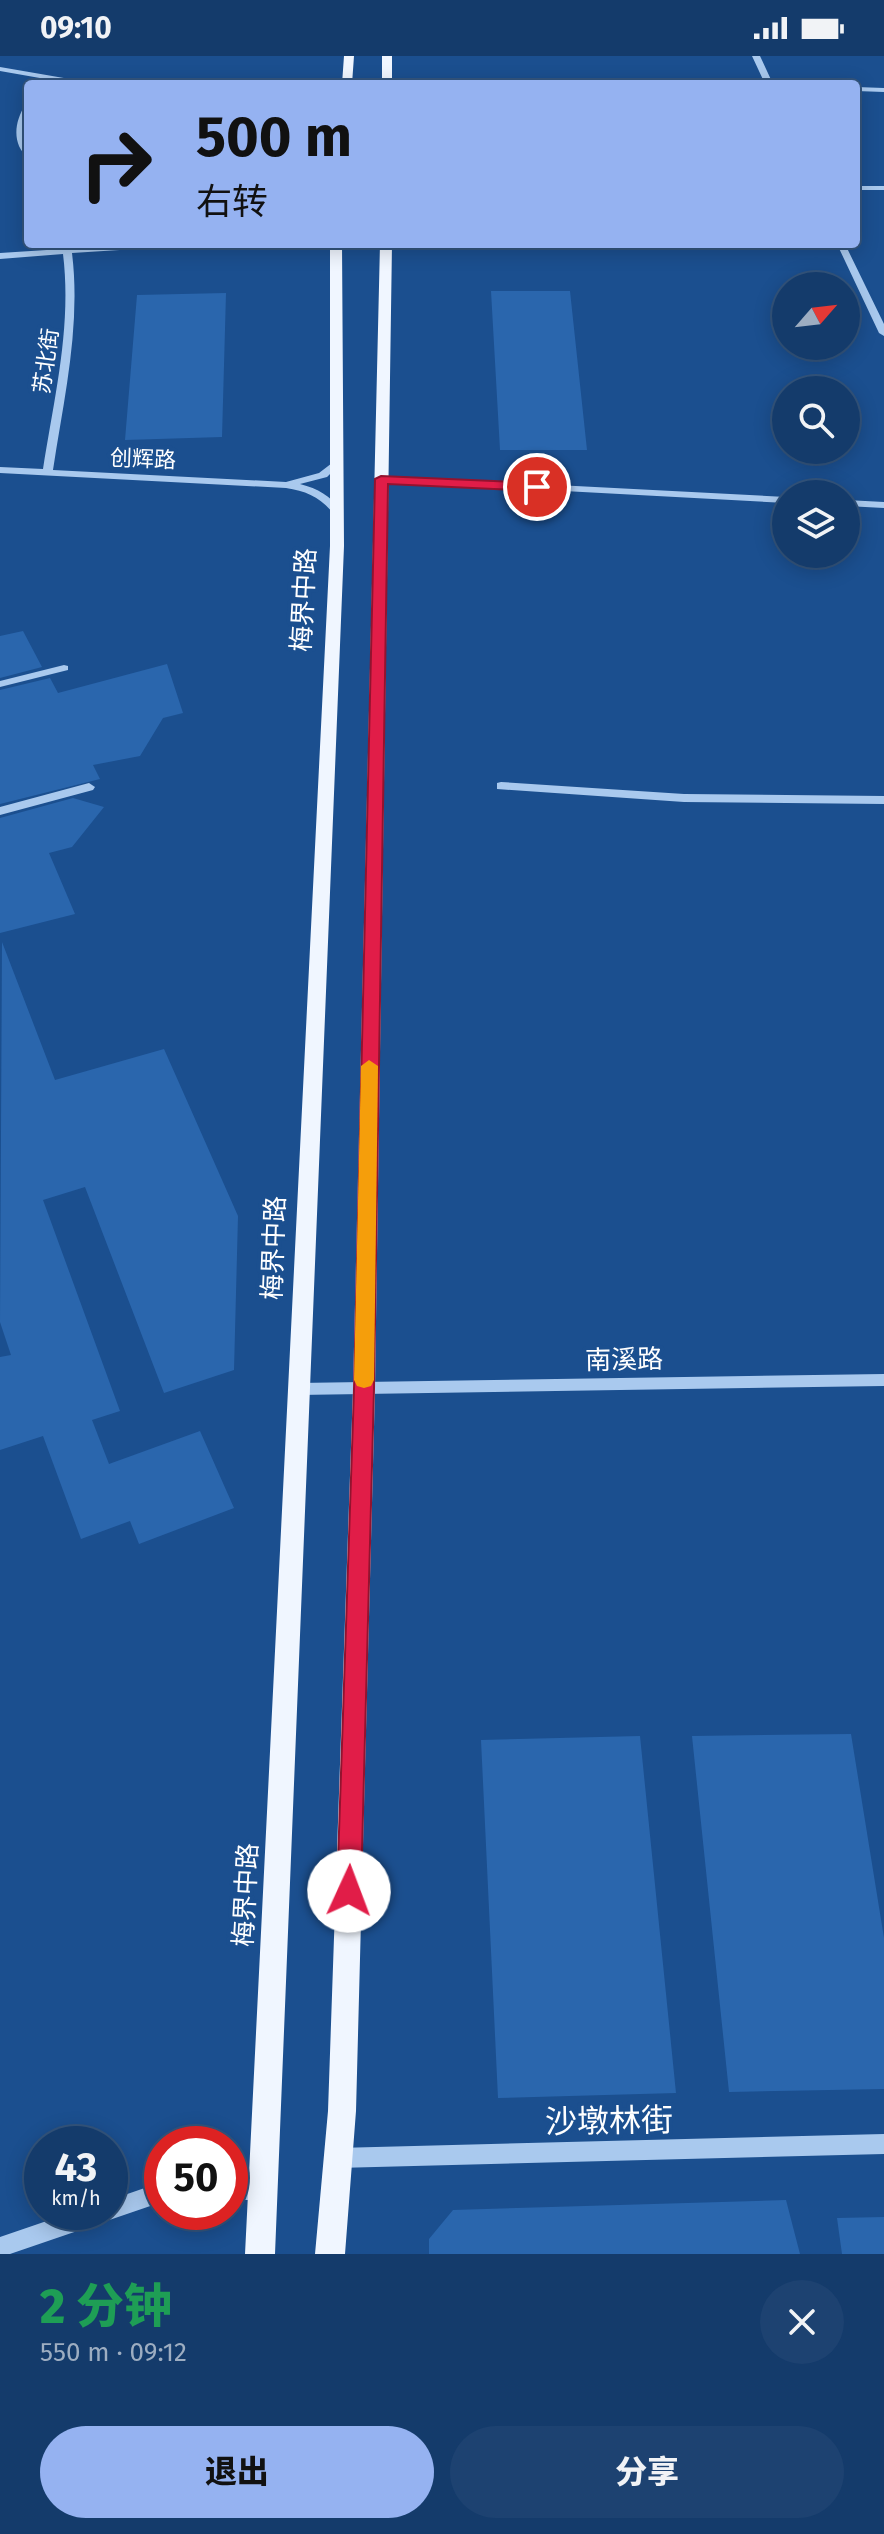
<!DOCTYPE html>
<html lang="zh">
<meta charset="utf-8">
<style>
body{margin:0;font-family:"Fira Sans","Noto Sans SC",sans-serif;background:#1d4271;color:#f1f3f6;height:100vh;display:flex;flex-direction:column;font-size:30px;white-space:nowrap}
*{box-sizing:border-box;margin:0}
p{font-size:26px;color:#9dadc1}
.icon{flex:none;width:44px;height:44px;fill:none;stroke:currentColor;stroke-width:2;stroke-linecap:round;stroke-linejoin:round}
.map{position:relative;height:2198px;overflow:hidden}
.details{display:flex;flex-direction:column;background:#143b6b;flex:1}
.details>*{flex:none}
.guide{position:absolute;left:24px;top:24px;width:836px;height:168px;border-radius:8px;box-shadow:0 4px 20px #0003,0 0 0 2px #33557e;background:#95b2f1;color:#111;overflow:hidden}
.needle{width:52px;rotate:62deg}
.fabs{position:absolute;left:772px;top:216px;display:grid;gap:16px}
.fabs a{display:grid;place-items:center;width:88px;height:88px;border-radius:50%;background:#143b6b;box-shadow:0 4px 20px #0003,0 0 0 2px #33557e;font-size:40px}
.speed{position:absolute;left:24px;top:2070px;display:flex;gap:16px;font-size:40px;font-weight:700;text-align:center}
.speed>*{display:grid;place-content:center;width:104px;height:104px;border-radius:50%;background:#143b6b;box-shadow:0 4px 20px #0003,0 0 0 2px #33557e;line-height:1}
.speed small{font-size:20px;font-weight:400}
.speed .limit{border:12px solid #d22;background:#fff;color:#111}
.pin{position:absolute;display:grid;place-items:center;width:68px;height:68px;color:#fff;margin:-34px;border:4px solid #fff;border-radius:50%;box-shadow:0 2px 8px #0007}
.me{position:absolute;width:88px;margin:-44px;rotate:2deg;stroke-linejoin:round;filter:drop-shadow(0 0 6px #0008)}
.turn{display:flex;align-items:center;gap:28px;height:168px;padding:0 40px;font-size:36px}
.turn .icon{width:104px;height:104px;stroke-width:2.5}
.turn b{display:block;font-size:56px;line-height:68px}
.round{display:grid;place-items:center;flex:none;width:84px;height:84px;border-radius:42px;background:#1d4271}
.head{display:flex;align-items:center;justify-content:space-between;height:136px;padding:0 40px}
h1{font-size:48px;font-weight:800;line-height:60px;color:#1e9e55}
.cta{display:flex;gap:16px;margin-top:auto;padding:16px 40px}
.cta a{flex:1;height:92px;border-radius:48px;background:#95b2f1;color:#111;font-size:32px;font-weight:800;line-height:92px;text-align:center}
.cta a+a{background:#1d4271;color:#f1f3f6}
.status{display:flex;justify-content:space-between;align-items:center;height:56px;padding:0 40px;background:#143b6b;direction:ltr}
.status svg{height:22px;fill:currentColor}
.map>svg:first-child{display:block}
.building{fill:#2a66ad}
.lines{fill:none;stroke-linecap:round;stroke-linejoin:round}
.minor{fill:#a9c9ee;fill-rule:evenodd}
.major{fill:#f0f6ff;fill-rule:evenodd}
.route{fill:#e11d48;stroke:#92132f;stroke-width:2}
.slow{fill:#f59e0b}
.labels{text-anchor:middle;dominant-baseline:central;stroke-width:8;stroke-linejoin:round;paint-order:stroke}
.far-street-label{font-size:22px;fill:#fff;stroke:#1b4f8f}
.street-label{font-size:26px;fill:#fff;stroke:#1b4f8f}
.near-street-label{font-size:32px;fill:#fff;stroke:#1b4f8f}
</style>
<div class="status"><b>09:10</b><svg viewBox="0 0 49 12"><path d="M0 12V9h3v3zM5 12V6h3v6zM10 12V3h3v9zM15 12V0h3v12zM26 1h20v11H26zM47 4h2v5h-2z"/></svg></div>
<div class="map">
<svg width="884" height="2198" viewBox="0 0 884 2198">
<rect width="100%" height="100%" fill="#1b4f8f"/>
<path class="building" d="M491 235H570L587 394H500Z
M226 237 222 381 125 384 137 239Z
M23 575 42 611 0 622V580Z
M167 608 183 657 163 662 140 700 93 709 100 723 0 748V634L50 622 58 637Z
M73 742 104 751 72 791 49 797 75 858 0 877V762Z
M2 886 55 1024 164 993 238 1160 234 1314 164 1337 85 1131 43 1144 120 1355 92 1364 109 1408 200 1375 234 1452 139 1488 130 1465 81 1483 43 1380 0 1394V1301L11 1299 0 1266Z
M851 1678 884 1882V2033L729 2036 692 1680Z
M640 1680 676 2037 498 2042 481 1684Z
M786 2144 800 2198H429V2183L453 2154Z
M884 2161V2198H842L837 2162Z"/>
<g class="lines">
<path class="minor" d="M752 0H760L773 28H765Z
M0 11 87 26 91 28H74L0 15Z
M856 31 884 32V36L856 35Z
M25 49H28L23 76 28 102C12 88 14 67 25 49Z
M856 130H884V134H856Z
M62 188H70L71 192 171 188 167 191 72 197C81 270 64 342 53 414L286 426 319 417 336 404 341 407 327 421 300 428C319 433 330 440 342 455L341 457H333C320 441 306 435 286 432L0 417V411L43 413C54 342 72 271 63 198L0 203V197L62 193Z
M837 188H845L884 268V280L879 277Z
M381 420 786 441V447L377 425V421Z
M846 444 884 446V452L846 450Z
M64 609 68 610V614L0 631V625Z
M501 726 684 738 884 740V748L684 746 497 733V727Z
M89 727 95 731 93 734 0 759V751Z
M884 1318V1330L298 1339 293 1338 290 1333 293 1328 298 1327Z
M884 2078V2098L337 2112 330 2109 327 2102 330 2095 337 2092Z
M230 2124H263L270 2127 273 2134 270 2141 263 2144H230Z
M162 2126V2146L10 2198H0V2181L73 2156H110V2144Z"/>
<path class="major" d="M344 0H354L352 28H342Z
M382 0H392V28H382Z
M330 188H342L344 490 275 2198H245L330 490Z
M380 188H392L375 1333 356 2055 345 2198H315L328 2055 353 1333Z"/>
</g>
<path class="route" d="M381 420 537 427 543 431 537 435 388 428 374 1333 361 1835 357 1843 349 1847 340 1843 337 1835 354 1333 375 423Z"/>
<path class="slow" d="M369 1004 378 1010 374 1324 371 1330 364 1332 357 1330 354 1324 361 1010Z"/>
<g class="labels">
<g class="far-street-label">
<text transform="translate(46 305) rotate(-82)">苏北街</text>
<text transform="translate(143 403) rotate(2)">创辉路</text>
</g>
<g class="street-label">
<text transform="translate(304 544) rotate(-87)">梅界中路</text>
<text transform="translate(274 1192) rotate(-88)">梅界中路</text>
<text transform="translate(624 1304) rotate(-1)">南溪路</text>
<text transform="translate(246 1839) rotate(-87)">梅界中路</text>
</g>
<g class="near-street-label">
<text transform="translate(609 2065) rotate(-1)">沙墩林街</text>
</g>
</g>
</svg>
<div class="fabs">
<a><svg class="needle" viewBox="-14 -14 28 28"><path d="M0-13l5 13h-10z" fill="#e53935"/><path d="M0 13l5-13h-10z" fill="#9dadc1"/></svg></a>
<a><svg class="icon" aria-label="search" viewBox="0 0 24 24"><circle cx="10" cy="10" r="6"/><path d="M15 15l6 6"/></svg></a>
<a><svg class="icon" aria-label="layers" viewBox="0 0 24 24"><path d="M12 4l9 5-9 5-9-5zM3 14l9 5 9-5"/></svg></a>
</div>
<div class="speed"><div>43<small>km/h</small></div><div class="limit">50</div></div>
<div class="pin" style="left:537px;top:431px;background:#d93025"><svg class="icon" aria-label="arrive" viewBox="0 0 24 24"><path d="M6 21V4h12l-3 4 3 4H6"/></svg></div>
<svg class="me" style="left:349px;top:1835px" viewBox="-20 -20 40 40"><circle r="19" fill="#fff"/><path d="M0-13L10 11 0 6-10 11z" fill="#e11d48"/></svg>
<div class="guide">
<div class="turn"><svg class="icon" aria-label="right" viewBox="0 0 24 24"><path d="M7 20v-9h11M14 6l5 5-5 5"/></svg><div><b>500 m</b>右转</div></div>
</div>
</div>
<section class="details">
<div class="head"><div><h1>2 分钟</h1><p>550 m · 09:12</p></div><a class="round"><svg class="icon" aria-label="close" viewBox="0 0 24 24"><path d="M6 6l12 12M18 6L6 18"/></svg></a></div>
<div class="cta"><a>退出</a><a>分享</a></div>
</section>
